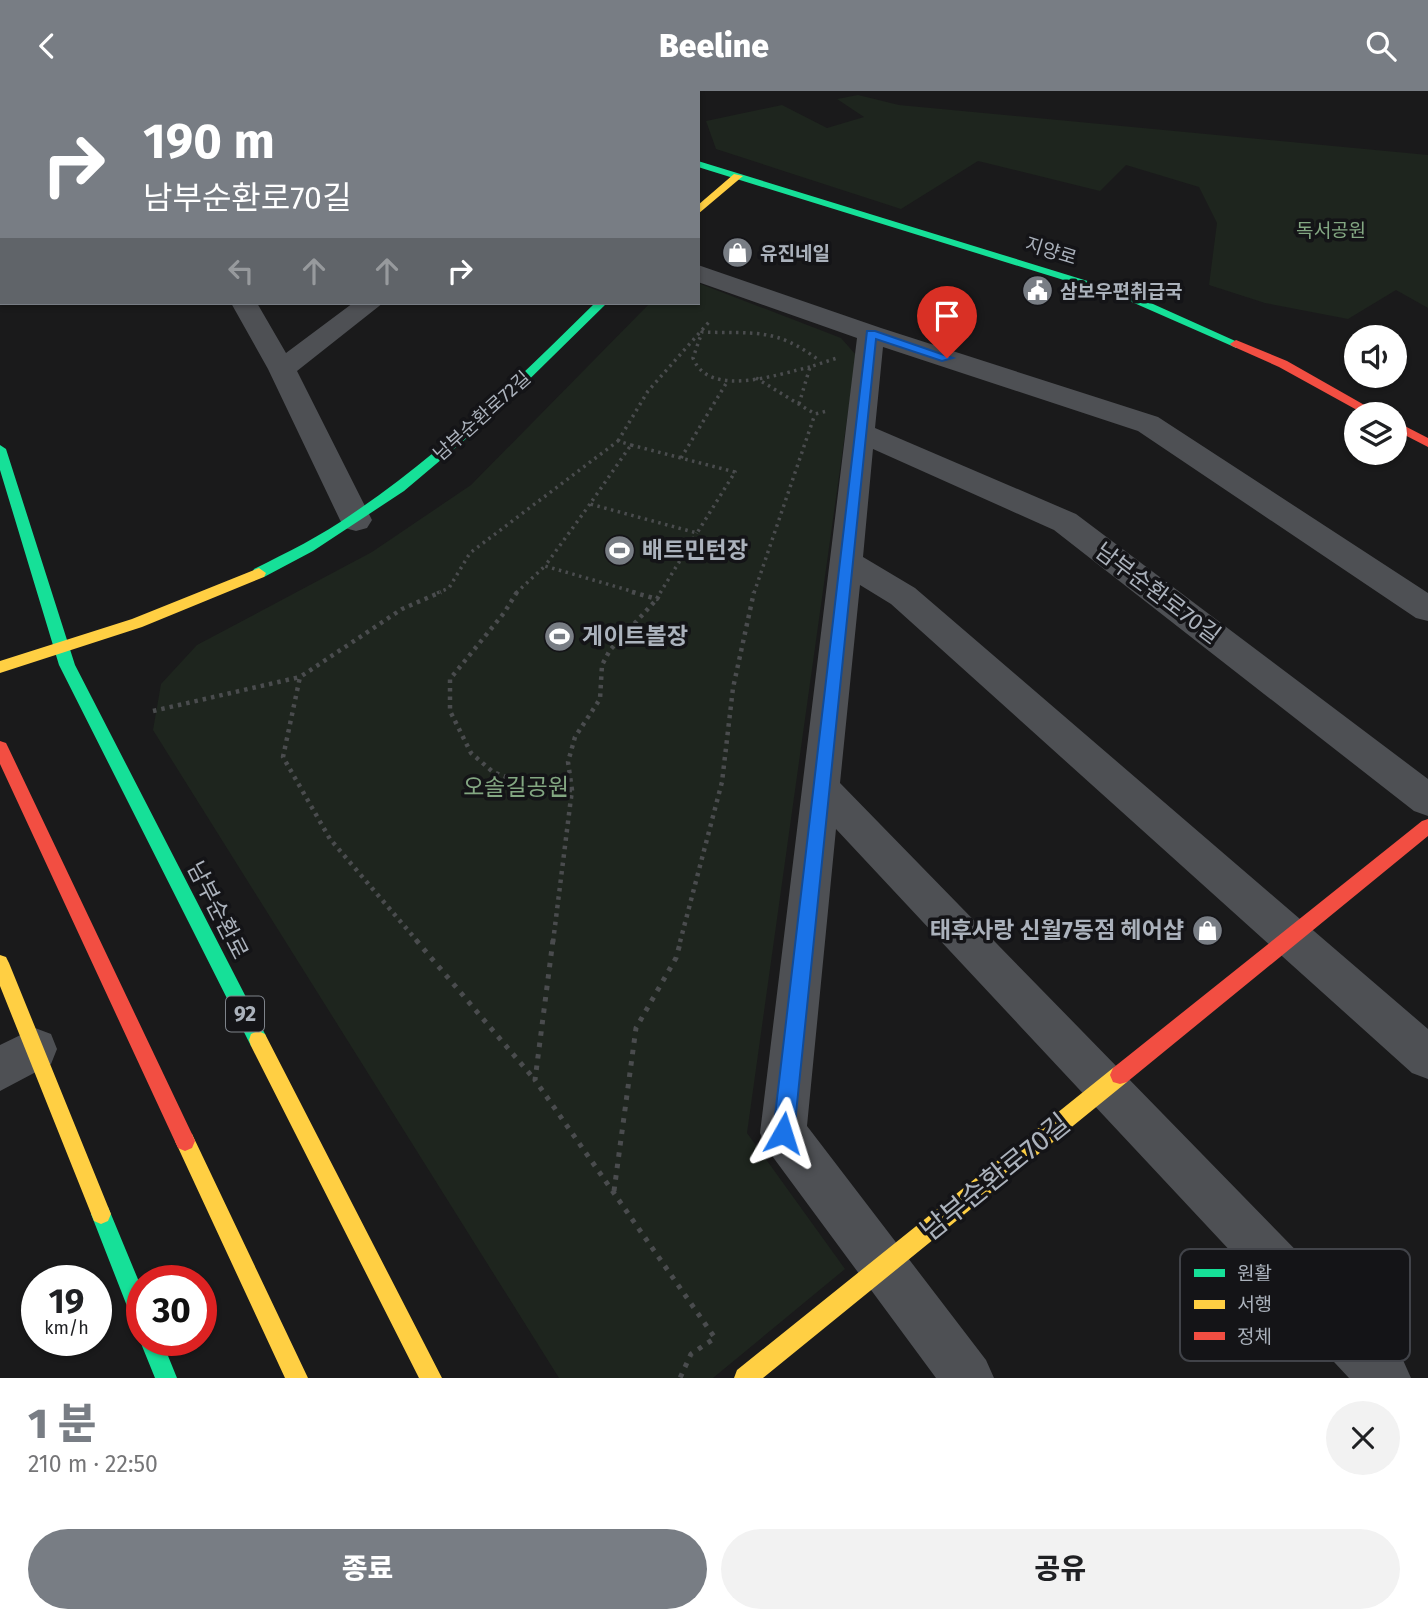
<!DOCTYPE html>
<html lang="ko">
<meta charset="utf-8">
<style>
body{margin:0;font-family:"Fira Sans","Noto Sans KR",sans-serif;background:#f2f2f2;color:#202124;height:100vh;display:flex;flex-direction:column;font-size:26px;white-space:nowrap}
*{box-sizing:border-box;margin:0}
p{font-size:23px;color:#757577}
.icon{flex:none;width:38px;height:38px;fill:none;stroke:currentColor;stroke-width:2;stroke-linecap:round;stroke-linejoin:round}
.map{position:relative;height:1287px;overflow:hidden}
.drawer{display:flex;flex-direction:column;background:#fff;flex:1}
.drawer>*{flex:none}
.banner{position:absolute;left:0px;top:0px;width:700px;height:214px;box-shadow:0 2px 5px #0004;background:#787d84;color:#fff;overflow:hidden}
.fabs{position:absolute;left:1344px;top:234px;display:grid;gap:14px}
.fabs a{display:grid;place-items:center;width:63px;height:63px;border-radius:50%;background:#fff;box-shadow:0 2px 5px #0004;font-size:35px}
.speed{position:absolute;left:21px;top:1174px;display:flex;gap:14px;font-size:35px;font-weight:700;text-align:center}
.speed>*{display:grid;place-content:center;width:91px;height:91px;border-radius:50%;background:#fff;box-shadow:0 2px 5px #0004;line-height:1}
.speed small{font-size:18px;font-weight:400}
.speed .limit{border:10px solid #d22;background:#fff;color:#111}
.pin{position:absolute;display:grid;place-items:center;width:60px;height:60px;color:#fff;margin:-72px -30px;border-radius:50% 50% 50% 0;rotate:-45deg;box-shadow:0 0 7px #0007}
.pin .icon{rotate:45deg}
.me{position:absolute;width:77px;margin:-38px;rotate:6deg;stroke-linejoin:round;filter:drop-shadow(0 0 5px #0008)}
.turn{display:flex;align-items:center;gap:24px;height:147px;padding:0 28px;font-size:32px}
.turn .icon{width:91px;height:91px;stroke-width:2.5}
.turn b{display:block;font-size:49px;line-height:60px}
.lanes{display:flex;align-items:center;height:66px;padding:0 28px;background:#0003;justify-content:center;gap:35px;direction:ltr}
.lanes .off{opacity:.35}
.round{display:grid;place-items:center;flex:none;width:74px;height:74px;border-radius:37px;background:#f2f2f2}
.overview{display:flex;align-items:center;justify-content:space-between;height:119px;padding:0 28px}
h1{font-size:42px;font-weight:800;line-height:52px;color:#787d84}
.primary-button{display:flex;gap:14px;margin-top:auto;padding:14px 28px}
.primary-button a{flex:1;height:80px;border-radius:42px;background:#787d84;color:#fff;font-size:28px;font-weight:800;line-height:80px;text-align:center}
.primary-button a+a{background:#f2f2f2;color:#202124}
header{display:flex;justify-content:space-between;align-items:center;height:91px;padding:0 28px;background:#787d84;color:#fff;font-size:32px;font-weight:800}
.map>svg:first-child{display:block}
.green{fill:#1e251e}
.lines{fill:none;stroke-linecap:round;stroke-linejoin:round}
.path-far2{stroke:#4a4c4e;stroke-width:3.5;stroke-dasharray:2.5 4.5;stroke-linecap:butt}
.path-far1{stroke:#4a4c4e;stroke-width:4.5;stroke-dasharray:3.5 5;stroke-linecap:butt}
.path{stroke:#4a4c4e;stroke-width:5;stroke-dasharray:4.5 7;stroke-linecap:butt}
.street{fill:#4e5054;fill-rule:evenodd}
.fast{fill:#16e098;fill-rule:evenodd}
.slow{fill:#ffcf43;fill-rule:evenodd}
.jam{fill:#f24e42;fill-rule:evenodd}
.route{fill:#1a73e8;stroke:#114b97;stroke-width:2}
.labels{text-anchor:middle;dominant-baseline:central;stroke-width:7;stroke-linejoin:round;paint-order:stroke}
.far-park-label{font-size:19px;fill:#83a782;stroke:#141417}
.far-street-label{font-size:19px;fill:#abb2bc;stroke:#141417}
.far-poi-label{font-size:19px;font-weight:bold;fill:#abb2bc;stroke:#141417;text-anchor:start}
.shield{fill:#141417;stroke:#7e838a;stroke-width:2}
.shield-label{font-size:21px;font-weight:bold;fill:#abb2bc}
.poi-label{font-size:23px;font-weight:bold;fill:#abb2bc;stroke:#141417;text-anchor:start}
.street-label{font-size:23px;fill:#abb2bc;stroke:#141417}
.park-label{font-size:23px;fill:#83a782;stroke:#141417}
.near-street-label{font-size:28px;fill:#abb2bc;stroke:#141417}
.key{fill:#141417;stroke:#414349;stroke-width:2}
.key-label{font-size:19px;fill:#abb2bc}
</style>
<header><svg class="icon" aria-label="back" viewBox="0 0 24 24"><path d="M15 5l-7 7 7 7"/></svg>Beeline<svg class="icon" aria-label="search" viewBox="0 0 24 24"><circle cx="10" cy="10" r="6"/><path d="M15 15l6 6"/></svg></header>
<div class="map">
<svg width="1428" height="1287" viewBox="0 0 1428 1287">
<rect width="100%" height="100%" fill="#1a1a1b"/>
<path class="green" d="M858 4 899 14 1428 64V217L1396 199 1348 228 1265 212 1209 194 1217 132 1199 96 1126 74 1100 100 978 70 901 118 716 58 706 30 782 14 827 37 864 26 837 8Z
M698 192 841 247 856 264 747 1042 845 1178 713 1287H559L153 639 161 593 197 554 372 461 471 394 650 212H698Z"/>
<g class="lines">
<path class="path-far2" d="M810 276C778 283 709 308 693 267L702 241C756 243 775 236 820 270
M756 287 815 323 827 320
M799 313 810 276 837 267
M618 350 648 300 709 231
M631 354 735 381 697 442 590 413Z
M681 367 727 291
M590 413 545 475 638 502
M437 502 449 497 470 462 618 350 631 354
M516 502 545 475
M660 502 697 442
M754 502 815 323"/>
<path class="path-far1" d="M517 501 504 522 450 588V620L471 662 493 681 537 698 572 699
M632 501 657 508 661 501
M153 620 300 586
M418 851 330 748 283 666 300 586 402 518 441 501
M553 851 572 699 568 671 575 646 600 608 602 574 610 559 657 508
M680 851 722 691 733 597 754 501"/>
<path class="path" d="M416 849 535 989
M553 849 535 989 715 1247 691 1263 680 1287
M614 1100 636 937 676 867 681 849"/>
<path class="street" d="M164 0H188L189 2H166Z
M377 0H400L376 2Z
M2 164V180L0 181V165Z
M698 174 881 237 1158 326 1428 502V530L1416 527 1138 340 883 256 875 337 1076 423 1428 688V725L1414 720 1054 439 873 358 863 466 915 497 1428 938V988L1412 982 891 513 860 494 840 692 1403 1269 1411 1287H1349L836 738 807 1035 986 1269 994 1287H936L767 1058 760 1042 857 247 698 191Z
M231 212H257L286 262 353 212H383L297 280 372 429 367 437 356 440 345 437 340 429 268 278Z
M35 937 51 943 57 958 51 973 0 1000V954Z"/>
<path class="fast" d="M457 0H471L472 2H459Z
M698 70 1133 204 1242 253 1236 257 1232 255 1125 208 698 76Z
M595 212H607L487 330 404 400 313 460 264 486H254L252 482 254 478C288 461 321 445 352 423 442 362 518 288 595 212Z
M0 354 6 358 75 574 265 943 267 949 265 955 258 958 251 955 59 574 0 379Z
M101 1113 108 1116 142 1198V1236L134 1233 91 1123 94 1116Z
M142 1246V1250H162L177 1287H155L140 1250Z"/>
<path class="slow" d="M734 83 743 85 698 123V114Z
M259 477 266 482 264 486 142 536 0 582V570L132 528Z
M0 864 6 866 9 872 111 1123 108 1130 101 1133 94 1130 0 895Z
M258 940 265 943 442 1287H419L251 955 249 949 251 943Z
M1120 975 1127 977 1130 984 1127 991 763 1287H734L737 1279 1113 977Z
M185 1040 192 1043 308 1287H285L175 1050 178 1043Z"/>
<path class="jam" d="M1236 249 1287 270 1382 324H1366L1279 276 1232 255 1230 253Z
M1395 330 1428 347V356L1395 339Z
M0 650 6 652 8 656 192 1043 195 1050 192 1057 185 1060 178 1057 0 673Z
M1428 728V745L1127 991 1120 993 1113 991 1110 984 1113 977 1422 730Z"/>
</g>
<path class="route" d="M867 240H875L953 267 942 270 876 248 794 1042 791 1049 783 1052 776 1049 773 1042Z"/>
<defs>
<symbol id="shop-disc" viewBox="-11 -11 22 22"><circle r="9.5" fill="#787d84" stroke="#141417"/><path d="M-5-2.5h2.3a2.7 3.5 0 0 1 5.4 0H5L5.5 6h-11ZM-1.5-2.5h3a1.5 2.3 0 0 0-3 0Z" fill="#fff"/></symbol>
<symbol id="civic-disc" viewBox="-11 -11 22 22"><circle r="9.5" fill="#787d84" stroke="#141417"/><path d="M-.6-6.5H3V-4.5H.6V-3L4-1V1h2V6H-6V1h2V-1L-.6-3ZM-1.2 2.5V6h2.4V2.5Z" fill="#fff"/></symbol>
<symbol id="stadium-disc" viewBox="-11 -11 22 22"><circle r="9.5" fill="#787d84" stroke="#141417"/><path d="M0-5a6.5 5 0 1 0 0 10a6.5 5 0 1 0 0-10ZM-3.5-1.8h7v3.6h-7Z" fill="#fff"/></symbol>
</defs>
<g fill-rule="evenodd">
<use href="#shop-disc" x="720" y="144" width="35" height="35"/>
<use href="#civic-disc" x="1020" y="182" width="35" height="35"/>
<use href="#stadium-disc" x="602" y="442" width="35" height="35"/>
<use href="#stadium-disc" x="542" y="528" width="35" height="35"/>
<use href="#shop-disc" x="1190" y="822" width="35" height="35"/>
</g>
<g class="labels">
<g class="far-park-label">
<text x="1331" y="139">독서공원</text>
</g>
<g class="far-street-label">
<text transform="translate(1051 160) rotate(17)">지양로</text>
<text transform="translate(482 325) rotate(-42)">남부순환로72길</text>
</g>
<g class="far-poi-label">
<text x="760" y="162">유진네일</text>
<text x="1060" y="200">삼보우편취급국</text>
</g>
<rect class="shield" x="226" y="905.5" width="38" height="35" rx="5"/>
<g class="shield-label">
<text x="245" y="923">92</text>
</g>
<g class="poi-label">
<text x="642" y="459">배트민턴장</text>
<text x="582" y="545">게이트볼장</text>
<text x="1184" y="839" text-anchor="end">태후사랑 신월7동점 헤어샵</text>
</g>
<g class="street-label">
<text transform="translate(1158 502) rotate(37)">남부순환로70길</text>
<text transform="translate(218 819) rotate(63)">남부순환로</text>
</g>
<g class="park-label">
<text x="516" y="696">오솔길공원</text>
</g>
<g class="near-street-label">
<text transform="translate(995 1086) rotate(-39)">남부순환로70길</text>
</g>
</g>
<rect x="1180" y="1158" width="230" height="112" rx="10" class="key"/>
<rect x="1194" y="1178" width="31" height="8" fill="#16e098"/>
<rect x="1194" y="1209" width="31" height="9" fill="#ffcf43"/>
<rect x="1194" y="1241" width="31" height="8" fill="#f24e42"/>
<g class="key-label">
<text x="1237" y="1189">원활</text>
<text x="1237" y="1220">서행</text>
<text x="1237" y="1252">정체</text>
</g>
</svg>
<div class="fabs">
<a><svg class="icon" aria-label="sound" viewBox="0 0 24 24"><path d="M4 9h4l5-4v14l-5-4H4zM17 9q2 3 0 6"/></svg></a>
<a><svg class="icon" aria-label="layers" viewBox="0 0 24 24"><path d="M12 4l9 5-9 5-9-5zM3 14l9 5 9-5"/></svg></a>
</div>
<div class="speed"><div>19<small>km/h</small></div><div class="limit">30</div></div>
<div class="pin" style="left:947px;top:267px;background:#d93025"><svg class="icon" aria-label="arrive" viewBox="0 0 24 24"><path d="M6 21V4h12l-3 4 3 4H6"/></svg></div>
<svg class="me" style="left:783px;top:1042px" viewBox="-20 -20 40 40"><path d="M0-17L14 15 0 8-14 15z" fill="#1a73e8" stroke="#fff" stroke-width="4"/></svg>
<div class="banner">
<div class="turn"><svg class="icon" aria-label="right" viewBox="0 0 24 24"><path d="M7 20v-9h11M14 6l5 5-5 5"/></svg><div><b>190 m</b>남부순환로70길</div></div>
<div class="lanes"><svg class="icon off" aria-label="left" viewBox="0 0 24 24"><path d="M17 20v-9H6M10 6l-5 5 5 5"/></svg><svg class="icon off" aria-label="ahead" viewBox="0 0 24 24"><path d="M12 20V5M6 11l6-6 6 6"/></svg><svg class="icon off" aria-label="ahead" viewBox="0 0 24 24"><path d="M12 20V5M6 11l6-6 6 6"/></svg><svg class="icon" aria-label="right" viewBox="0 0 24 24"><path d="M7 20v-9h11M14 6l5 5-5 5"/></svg></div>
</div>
</div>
<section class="drawer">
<div class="overview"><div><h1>1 분</h1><p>210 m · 22:50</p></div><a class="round"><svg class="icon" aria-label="close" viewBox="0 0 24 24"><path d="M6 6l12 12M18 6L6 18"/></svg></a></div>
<div class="primary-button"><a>종료</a><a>공유</a></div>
</section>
